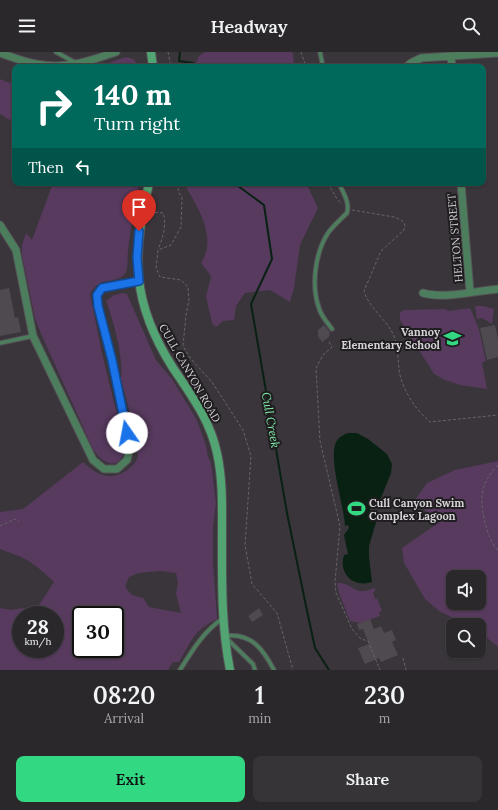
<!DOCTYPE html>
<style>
body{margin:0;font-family:Lora,serif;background:#373438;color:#f1f3f6;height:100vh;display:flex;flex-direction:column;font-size:15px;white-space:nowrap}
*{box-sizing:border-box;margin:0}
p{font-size:13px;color:#a6a6a9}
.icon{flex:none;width:22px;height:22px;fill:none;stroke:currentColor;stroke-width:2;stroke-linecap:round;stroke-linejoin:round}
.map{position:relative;height:618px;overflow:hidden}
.details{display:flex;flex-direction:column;background:#2b282c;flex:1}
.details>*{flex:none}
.banner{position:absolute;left:12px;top:12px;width:474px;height:122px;border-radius:8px;box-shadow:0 1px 3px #0004,0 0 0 1px #474448;background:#00695c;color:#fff;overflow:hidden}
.controls{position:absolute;left:446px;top:518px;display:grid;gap:8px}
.controls a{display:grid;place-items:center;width:40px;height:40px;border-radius:8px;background:#2b282c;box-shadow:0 1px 3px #0004,0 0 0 1px #474448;font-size:20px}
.speed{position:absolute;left:12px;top:554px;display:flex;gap:8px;font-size:20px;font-weight:700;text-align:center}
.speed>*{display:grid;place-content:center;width:52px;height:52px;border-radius:50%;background:#2b282c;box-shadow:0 1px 3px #0004,0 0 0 1px #474448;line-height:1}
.speed small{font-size:10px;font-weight:400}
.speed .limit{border:2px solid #111;border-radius:6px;background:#fff;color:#111}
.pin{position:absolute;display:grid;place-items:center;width:34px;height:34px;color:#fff;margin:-41px -17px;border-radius:50% 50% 50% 0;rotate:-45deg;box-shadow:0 0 4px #0007}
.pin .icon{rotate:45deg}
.me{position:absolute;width:44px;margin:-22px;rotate:348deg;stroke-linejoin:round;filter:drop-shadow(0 0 3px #0008)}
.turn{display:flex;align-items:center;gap:14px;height:84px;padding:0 16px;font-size:18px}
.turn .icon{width:52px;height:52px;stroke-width:2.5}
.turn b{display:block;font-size:28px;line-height:34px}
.then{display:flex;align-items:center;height:38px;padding:0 16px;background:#0003;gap:8px;font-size:15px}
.eta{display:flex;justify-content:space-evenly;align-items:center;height:68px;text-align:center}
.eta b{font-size:24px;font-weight:600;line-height:28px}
.button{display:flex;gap:8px;margin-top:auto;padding:8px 16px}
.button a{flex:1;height:46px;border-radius:8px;background:#32d882;color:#111;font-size:16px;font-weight:600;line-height:46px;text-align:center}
.button a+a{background:#373438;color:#f1f3f6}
header{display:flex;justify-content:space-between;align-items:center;height:52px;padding:0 16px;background:#2b282c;font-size:18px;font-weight:600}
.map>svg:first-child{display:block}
.green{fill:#573a5e;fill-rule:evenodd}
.water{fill:#092113}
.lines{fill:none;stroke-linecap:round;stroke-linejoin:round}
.stream{stroke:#092113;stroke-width:2}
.building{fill:#4f4a50}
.lane-casing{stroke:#555156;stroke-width:5.5}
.street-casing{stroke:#555156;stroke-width:9}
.secondary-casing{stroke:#555156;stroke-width:10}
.path{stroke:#686469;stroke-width:1;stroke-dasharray:3 2;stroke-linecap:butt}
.lane{stroke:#4c7e5d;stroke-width:3.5}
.street{stroke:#4c7e5d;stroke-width:7}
.secondary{stroke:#52a572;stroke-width:8}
.route-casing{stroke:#114b97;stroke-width:10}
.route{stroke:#1a73e8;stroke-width:7}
.labels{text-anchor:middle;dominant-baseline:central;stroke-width:4;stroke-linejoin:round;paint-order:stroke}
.street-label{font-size:11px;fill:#d5d2d6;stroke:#1f1d1f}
.poi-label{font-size:11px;font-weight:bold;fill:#d5d2d6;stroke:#1f1d1f;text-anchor:end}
.water-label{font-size:12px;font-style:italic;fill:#7ee7a5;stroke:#1f1d1f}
</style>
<header><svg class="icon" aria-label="menu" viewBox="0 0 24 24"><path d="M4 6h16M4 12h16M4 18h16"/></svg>Headway<svg class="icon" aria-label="search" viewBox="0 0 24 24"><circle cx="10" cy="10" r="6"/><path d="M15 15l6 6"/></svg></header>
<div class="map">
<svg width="498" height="618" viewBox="0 0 498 618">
<rect width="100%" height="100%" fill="#39353a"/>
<path class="green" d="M205 0H291L293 1 294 15H194L199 4Z
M126 5 133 7 140 15H96Z
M15 26V71L0 62V27L9 31Z
M53 131H139C136 154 130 176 128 199 127 206 129 217 124 223 113 233 100 223 90 242L102 301 125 396C120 420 103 413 93 397L41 282 35 266 22 203V193L26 181 32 188Z
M184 131H306L318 156 300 193 294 236 290 250 270 238 245 241 236 254 234 268 223 269 216 275 212 271 206 245 211 224 201 211C218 185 197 155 184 131Z
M123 241 127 242 156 308 172 327 197 368 206 393 208 405 211 410 216 451 213 476V509L217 567C192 580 193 587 179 610H173L168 618H0V556L11 558 23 556 35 559 54 530C44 521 33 510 21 505 14 502 7 500 0 497V460L23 457 83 410C94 420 104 427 118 423 125 420 134 414 137 407 141 397 124 339 121 326 124 308 113 266 106 249L114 243ZM160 519 176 521 178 531 176 542 181 561 149 555 143 546 132 543 125 535 129 525 139 521ZM21 563H55V597H21ZM81 563H115V597H81Z
M475 254H483L494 257 492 272 482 266 477 267Z
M470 256 479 277 486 309 482 310 487 337 460 333 445 328 434 322 400 268V260L404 258 446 257 448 259Z
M498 409V595L479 579V573H467L439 559 425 547 404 511 402 496 441 469 427 460 415 448 427 431 455 418ZM453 525H479V551H453Z
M337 531C356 531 351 545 375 536V539L373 540 375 547 377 546 382 559 379 560 380 564 360 571 350 569 339 541Z"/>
<path class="water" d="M348 381H357L368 387 387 402 392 412 391 421 381 446 371 453 370 458 377 467 369 494V505L372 530C354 536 338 522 344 503L348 502 344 483 349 476 348 473 345 474C344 452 328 409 336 390 339 385 343 383 348 381Z"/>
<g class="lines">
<path class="stream" d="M180 0 179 9 193 11 199 15
M234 131 264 153 272 207 251 252 287 461 306 554 315 596 329 618"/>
</g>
<path class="building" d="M9 236 15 266 18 265 21 280 0 284V238Z
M324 273 330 280 329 285 322 290 318 284V278Z
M495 273 498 287V305L487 308 480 276Z
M259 556 263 563 252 570 248 564Z
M370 567 374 577 381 574 384 581 392 578 396 588 392 590 398 603 381 610 379 606 365 612 358 596 369 592 363 577 359 578 357 572Z"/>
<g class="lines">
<defs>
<path id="lane" d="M56 0 76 11
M320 0 323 15
M332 277C327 270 321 264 319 256 311 234 315 201 328 181 333 174 341 167 347 161 350 150 343 141 339 131
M0 291 33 284
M180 618C192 599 203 580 222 567
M255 618 253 612 224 584C251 580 263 597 274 618"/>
<path id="street" d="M0 1C12 5 24 10 36 12 65 18 90 9 116 0
M451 4 452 15
M406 15 411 11 421 6 498 1
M461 131 470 240
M0 173 16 198 33 284 93 408 104 417H117L127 408 130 396 112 308 98 254 97 243 102 236 139 229
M423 241C445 247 475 239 498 237"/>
<path id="secondary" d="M151 0 153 15
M149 131C132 205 131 250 173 316 191 343 210 368 217 401 223 428 222 456 222 483 222 528 221 573 230 618"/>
</defs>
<use href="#lane" class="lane-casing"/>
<use href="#street" class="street-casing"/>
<use href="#secondary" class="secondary-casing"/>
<path class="path" d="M168 0 171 15
M301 0 306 15
M177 131 179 141 182 145 181 175 171 193 158 198 156 216 160 225 181 228 188 235 189 248 186 263 183 294 191 307 212 330 243 378 251 404 245 493 252 532 277 561 293 618
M328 131 337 147 342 152
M352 158 394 165 401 168 405 172 404 178 381 199 364 239C369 256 386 267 393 282 398 293 398 306 399 318 402 338 416 358 430 370L498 363
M150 160 163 161C167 171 163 187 158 197
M329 290 332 295 323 303 316 316 320 389 340 474 335 530 336 541 352 577 361 587 368 589 380 618
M498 413C492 419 487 426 484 434 478 451 486 485 498 499
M0 474 15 467 19 469
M403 606 406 618"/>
<use href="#lane" class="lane"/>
<use href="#street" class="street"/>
<use href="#secondary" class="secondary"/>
</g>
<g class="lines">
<defs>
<path id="route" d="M127 381 112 308 98 254 97 243 102 236 139 229 137 206 139 179"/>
</defs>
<use href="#route" class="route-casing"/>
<use href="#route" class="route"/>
</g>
<defs>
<symbol id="school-bare" viewBox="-9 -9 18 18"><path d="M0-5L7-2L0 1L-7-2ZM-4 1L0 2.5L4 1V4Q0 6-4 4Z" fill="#32d882" stroke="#1f1d1f" stroke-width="2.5" paint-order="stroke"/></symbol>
<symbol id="stadium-bare" viewBox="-9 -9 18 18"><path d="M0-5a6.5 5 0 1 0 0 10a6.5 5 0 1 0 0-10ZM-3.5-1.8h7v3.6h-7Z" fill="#32d882" stroke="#1f1d1f" stroke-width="2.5" paint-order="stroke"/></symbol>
</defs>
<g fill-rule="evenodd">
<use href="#school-bare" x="440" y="274" width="25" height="25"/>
<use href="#stadium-bare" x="344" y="444" width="25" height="25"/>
</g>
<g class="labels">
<g class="street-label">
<text transform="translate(455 186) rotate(-95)">HELTON STREET</text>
<text transform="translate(190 321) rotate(60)">CULL CANYON ROAD</text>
</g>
<g class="poi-label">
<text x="440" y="280">Vannoy<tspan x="440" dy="13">Elementary School</tspan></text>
<text x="369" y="451" text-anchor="start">Cull Canyon Swim<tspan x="369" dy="13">Complex Lagoon</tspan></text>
</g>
<g class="water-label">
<text transform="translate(271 368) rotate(80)">Cull Creek</text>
</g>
</g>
</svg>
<div class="controls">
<a><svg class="icon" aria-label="sound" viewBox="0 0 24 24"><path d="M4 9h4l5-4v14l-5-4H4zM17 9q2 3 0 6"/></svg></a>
<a><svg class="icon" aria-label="search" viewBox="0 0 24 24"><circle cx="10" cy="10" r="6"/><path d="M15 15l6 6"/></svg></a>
</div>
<div class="speed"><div>28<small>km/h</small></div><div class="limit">30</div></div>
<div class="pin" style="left:139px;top:179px;background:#d93025"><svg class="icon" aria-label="arrive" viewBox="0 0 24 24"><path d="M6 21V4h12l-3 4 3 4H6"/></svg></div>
<svg class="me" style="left:127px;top:381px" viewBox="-20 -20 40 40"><circle r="19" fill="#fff"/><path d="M0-13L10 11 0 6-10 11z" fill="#1a73e8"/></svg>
<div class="banner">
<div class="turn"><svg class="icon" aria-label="right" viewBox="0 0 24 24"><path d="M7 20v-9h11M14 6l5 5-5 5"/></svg><div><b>140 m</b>Turn right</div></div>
<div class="then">Then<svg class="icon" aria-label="left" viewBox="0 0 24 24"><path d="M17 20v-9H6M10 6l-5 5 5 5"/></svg></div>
</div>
</div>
<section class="details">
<div class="eta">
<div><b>08:20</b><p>Arrival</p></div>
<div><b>1</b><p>min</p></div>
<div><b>230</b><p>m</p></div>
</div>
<div class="button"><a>Exit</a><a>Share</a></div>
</section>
